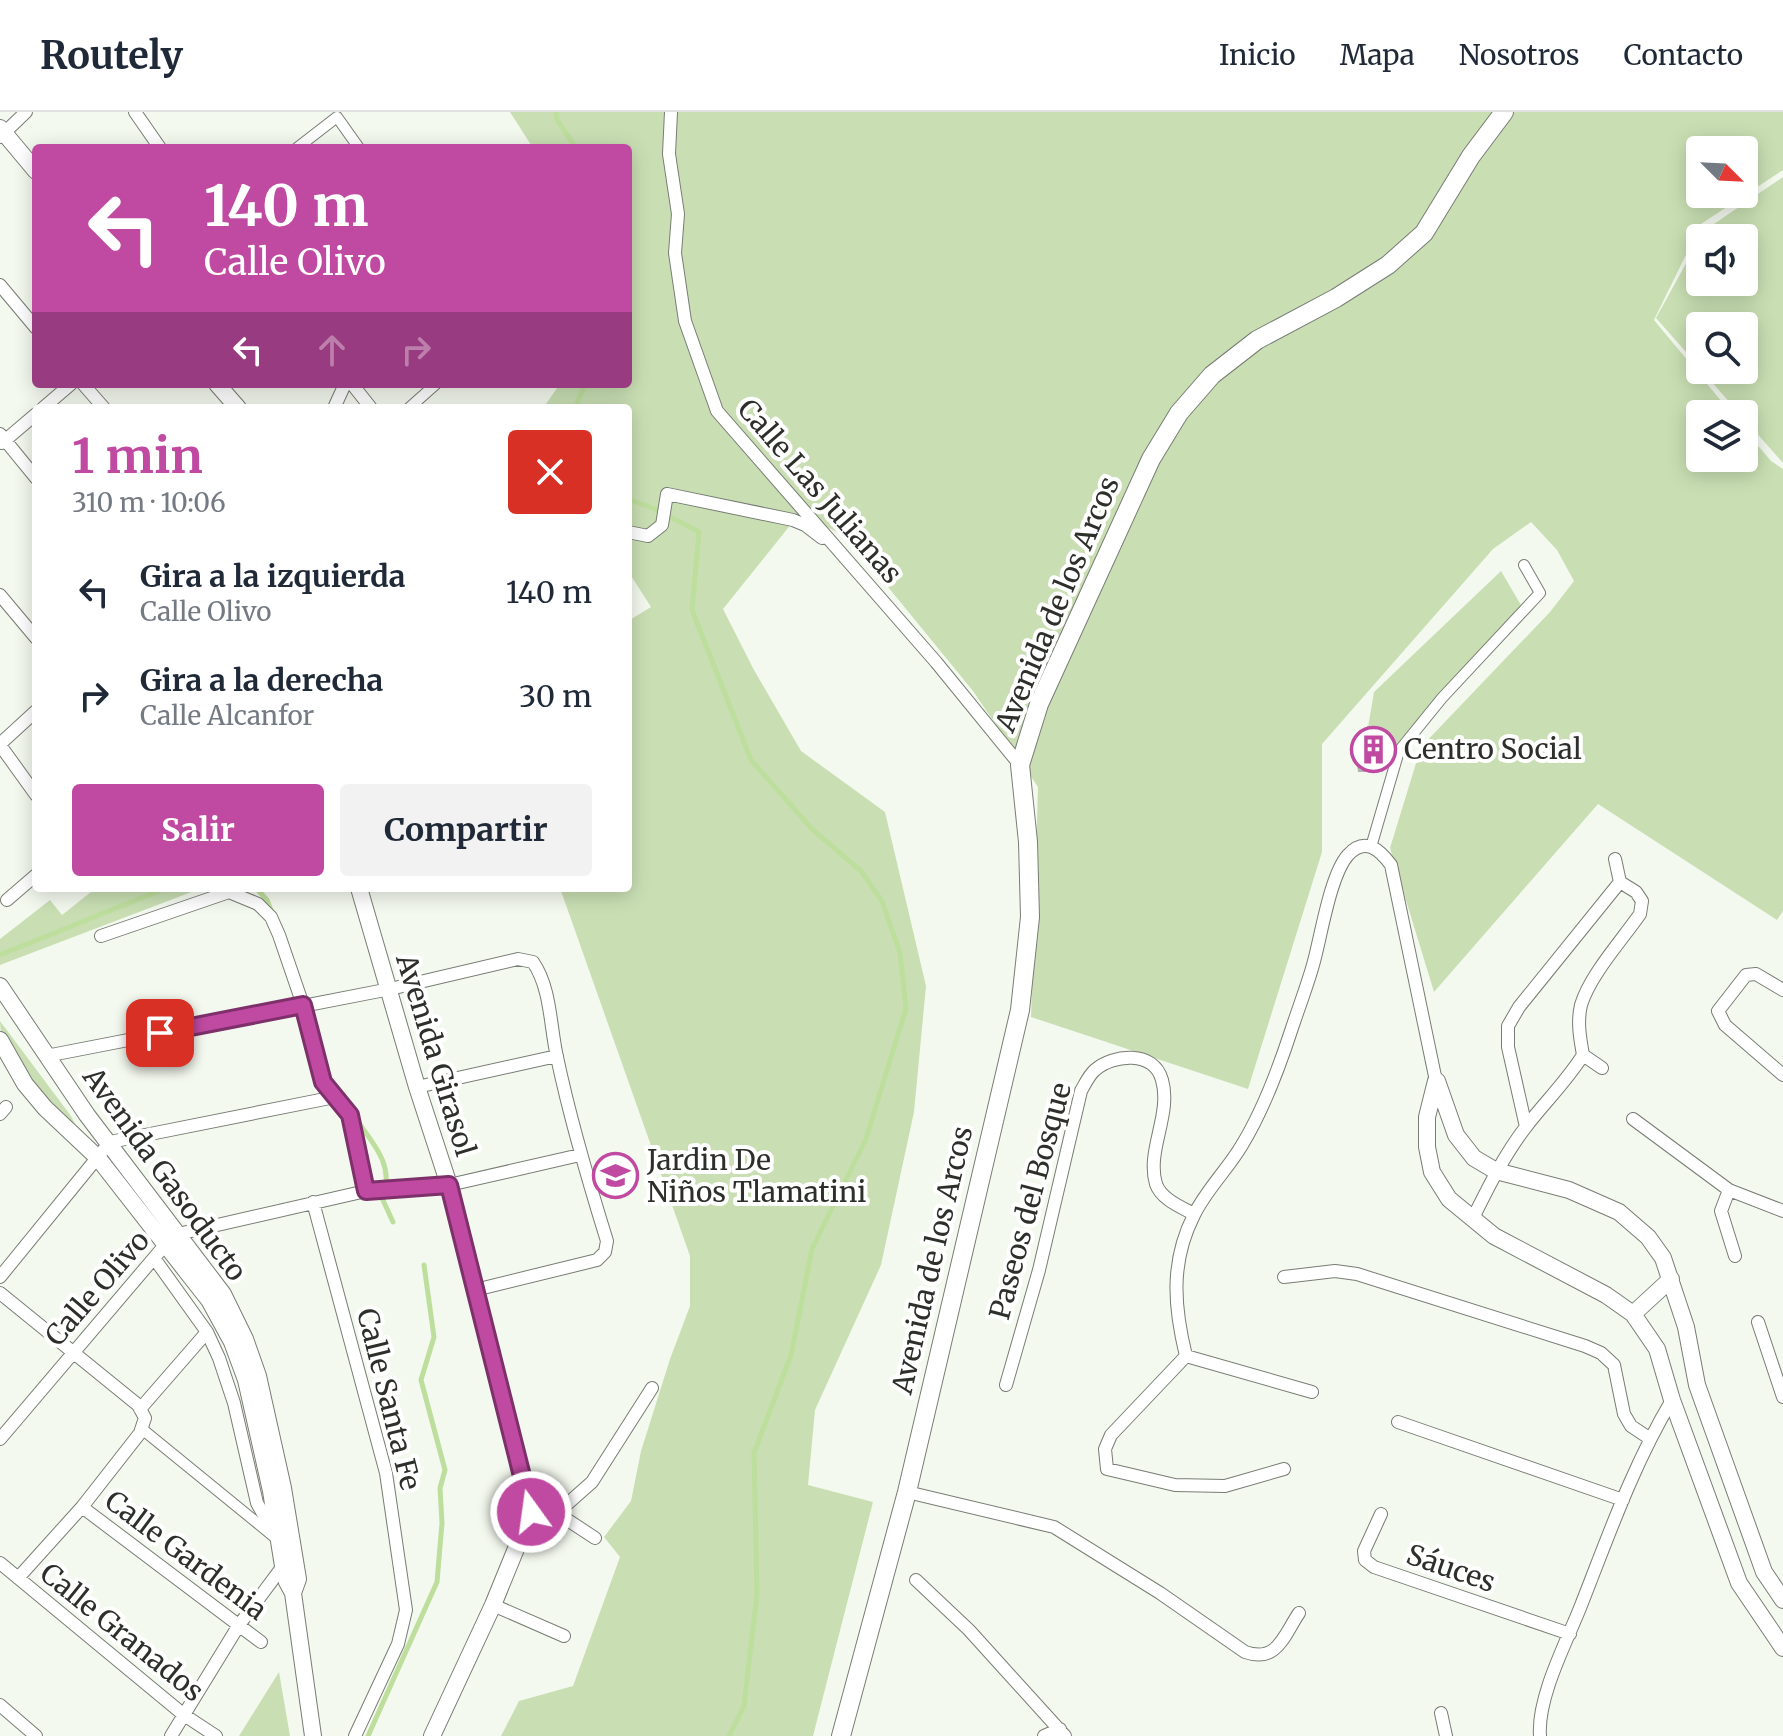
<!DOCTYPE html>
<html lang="es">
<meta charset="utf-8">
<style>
body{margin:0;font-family:Merriweather,serif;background:#f2f2f3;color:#1f2937;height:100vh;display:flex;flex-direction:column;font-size:30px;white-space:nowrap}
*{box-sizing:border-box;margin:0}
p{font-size:26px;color:#747a83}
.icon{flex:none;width:44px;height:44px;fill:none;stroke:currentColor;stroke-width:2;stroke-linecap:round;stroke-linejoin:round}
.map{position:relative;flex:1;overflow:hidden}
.details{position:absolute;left:32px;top:292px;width:600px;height:488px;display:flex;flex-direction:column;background:#fff;border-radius:8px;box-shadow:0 4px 20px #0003}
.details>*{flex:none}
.hud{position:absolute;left:32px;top:32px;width:600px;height:244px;border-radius:8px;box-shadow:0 4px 20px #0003;background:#c04aa1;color:#fff;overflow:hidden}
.needle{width:52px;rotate:114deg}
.controls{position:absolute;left:1686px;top:24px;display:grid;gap:16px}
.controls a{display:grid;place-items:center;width:72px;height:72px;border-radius:8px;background:#fff;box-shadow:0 4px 20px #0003;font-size:40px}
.pin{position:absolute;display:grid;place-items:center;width:68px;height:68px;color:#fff;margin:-34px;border-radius:16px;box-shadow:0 4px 12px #0006}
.me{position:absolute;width:88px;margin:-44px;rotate:346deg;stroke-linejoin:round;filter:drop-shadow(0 0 6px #0008)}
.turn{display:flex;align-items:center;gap:28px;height:168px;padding:0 40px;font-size:36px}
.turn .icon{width:104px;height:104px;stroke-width:2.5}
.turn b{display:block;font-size:56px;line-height:68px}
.lanes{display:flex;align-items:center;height:76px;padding:0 40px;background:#0003;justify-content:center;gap:40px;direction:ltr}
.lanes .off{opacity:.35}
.round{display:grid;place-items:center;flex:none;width:84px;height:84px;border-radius:8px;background:#f2f2f3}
.summary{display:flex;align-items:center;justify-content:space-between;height:136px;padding:0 40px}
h1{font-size:48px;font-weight:700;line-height:60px;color:#c04aa1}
.cta{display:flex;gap:16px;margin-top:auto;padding:16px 40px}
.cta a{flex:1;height:92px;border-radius:8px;background:#c04aa1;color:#fff;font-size:32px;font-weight:700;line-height:92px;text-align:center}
.cta a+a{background:#f2f2f3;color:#1f2937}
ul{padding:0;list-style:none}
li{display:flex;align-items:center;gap:24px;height:104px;padding:0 40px}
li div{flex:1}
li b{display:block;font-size:30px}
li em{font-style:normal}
header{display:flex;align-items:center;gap:48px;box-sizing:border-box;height:112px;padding:0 40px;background:#fff;border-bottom:2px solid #e0e1e3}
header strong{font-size:38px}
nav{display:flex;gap:44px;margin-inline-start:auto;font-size:28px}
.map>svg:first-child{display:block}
.green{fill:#c9dfb3;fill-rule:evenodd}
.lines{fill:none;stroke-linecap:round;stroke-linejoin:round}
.stream{stroke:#bede9d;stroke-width:5}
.building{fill:#ced3ca;stroke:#b0b4ac;stroke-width:2}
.pedestrian-casing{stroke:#787d74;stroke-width:12}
.minor-casing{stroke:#787d74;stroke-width:14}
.tertiary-casing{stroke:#787d74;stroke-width:18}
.secondary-casing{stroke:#787d74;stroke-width:20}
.pedestrian{stroke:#fff;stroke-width:10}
.minor{stroke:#fff;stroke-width:12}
.tertiary{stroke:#fff;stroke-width:16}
.secondary{stroke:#fff;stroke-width:18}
.route-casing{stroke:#7d3069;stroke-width:20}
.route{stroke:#c04aa1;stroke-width:14}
.labels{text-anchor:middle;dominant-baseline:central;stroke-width:8;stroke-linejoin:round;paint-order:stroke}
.street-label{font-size:28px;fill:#2d2f2b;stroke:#fff}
.poi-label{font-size:28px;fill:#2d2f2b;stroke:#fff;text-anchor:start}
</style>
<header>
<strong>Routely</strong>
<nav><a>Inicio</a><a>Mapa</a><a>Nosotros</a><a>Contacto</a></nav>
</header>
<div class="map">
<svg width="1783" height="1624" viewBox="0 0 1783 1624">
<rect width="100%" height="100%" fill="#f4f9ef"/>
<path class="green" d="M510 0H1783V58L1701 112 1654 208 1732 302H1700V346H1744V317L1771 349 1783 357V799L1777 808 1598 692 1434 880 1390 736 1421 635 1550 500 1574 469 1557 438 1531 410 1493 437 1322 632V740L1248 977 1031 905 1038 675 973 579 848 426 800 401 723 497 754 558 801 639 885 700 926 874 914 1000 881 1153 815 1298 808 1373 873 1390 813 1624H501L519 1589 573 1574 620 1445 604 1425 631 1389 641 1339 670 1247 690 1194V1144L560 776H628V509L651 495 628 459V296H543L560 272H628V36H533ZM1700 38H1744V82H1700Z
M1783 65V351L1744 307V302H1740L1701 258H1744V214H1700V256L1656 206 1700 126V170H1744V126H1700L1705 118Z
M1501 459 1525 500 1392 641 1387 624 1368 615 1374 580Z
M96 776H202L0 853V827L50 788 62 803Z
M0 909 71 1004 77 1016C46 988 0 955 0 909Z
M279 1560 290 1624H239Z"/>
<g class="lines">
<path class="stream" d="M556 0 557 8 576 36
M575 296 585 272
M628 387 655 397 699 420 692 498 751 648 812 717 861 759 882 789 900 841 906 896 866 1027 812 1137 791 1243 754 1341 757 1482 744 1594 729 1624
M256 776 267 788 272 801
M0 843 166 776
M324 951 331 971
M355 1006C373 1031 396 1055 382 1086L393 1110
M368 1624 437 1470 442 1411 440 1376 445 1358 421 1268 434 1225 424 1153"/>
</g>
<path class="building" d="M1368 615 1387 623 1392 641 1382 659H1359L1354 632Z"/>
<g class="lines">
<defs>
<path id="pedestrian" d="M297 36 337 5 359 36
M409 296 436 272
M1371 735 1399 639 1442 586 1540 481 1524 453
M142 1317 277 1427"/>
<path id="minor" d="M135 0 160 36
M671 0 669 42 678 102 675 141 685 209 717 299 936 550 1020 653
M0 25 26 0
M0 173 36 216
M83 272 104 296
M352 272 371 296
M43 296 71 272
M334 296 345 272
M0 322 36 366
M2 331 36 302
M628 420 648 424 662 413 667 382 793 408 805 413 822 426
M0 483 36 526
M0 632 36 599
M0 633 36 683
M7 788 36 763
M101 824 229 780 258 792 271 805 279 823 303 893 323 970 350 1003 366 1079
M1783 878 1756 862 1746 863 1718 899 1725 913 1783 963
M46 944 390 877 518 847 533 850C551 876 550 914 557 945 570 1007 588 1068 607 1129L605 1140 597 1148 475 1178
M1602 956 1583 943C1580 926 1577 910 1581 893 1590 863 1622 828 1640 802L1642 789 1636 780 1620 770
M417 975 557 944
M0 1002 6 995
M1633 1007 1729 1078 1783 1099
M1526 1015 1508 935V914L1519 895 1620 770 1615 747
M1729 1078 1721 1099 1735 1144
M313 1090 386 1361 406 1498 398 1532 355 1624
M1472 1108C1488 1076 1503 1045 1525 1016 1544 991 1566 970 1583 943
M154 1146 207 1220 219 1246 234 1291 257 1391 274 1421
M0 1165 110 1030 335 985
M1284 1165 1335 1159 1357 1162 1585 1234 1601 1241 1614 1253 1624 1302 1631 1314 1649 1326
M0 1181 138 1293 145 1306 140 1321 82 1395 18 1466
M1758 1210 1783 1285
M1186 1244C1174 1195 1170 1150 1194 1103 1206 1078 1228 1057 1242 1033 1264 997 1279 956 1292 916 1299 895 1307 874 1313 853 1321 825 1330 763 1348 743 1365 724 1380 738 1391 753L1436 969
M1186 1244 1111 1323 1105 1337 1107 1357 1175 1373 1225 1374 1284 1357
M1186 1244 1312 1280
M1006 1273 1039 1158 1081 979C1085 972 1089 963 1095 958 1113 942 1154 938 1162 968 1172 1002 1146 1039 1156 1072 1161 1087 1181 1095 1194 1102
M140 1297 207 1220
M1398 1310 1623 1388
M0 1327 165 1133 178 1122 366 1079 449 1073 580 1043
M907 1380 1054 1415 1160 1481 1245 1540C1277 1551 1283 1525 1299 1501
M82 1395 261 1530
M531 1400 557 1401 592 1370 652 1276
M557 1401 595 1426
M1381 1402 1364 1439 1365 1448 1374 1455 1570 1522
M0 1451 184 1603 216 1624
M916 1468 969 1518 1065 1624
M493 1493 564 1524
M0 1593 36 1624
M1441 1601 1446 1624
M171 1624 239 1513 283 1454
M1044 1624 1060 1617
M1540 1624C1537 1586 1566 1531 1580 1496 1608 1425 1633 1353 1672 1288"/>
<path id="tertiary" d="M0 16 36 59
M217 272 238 296
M359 776 417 975 449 1073 531 1400 493 1493 432 1624
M0 874 87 1003 223 1182 245 1227 258 1264 283 1376 298 1467 293 1481
M0 928 25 972 45 996 98 1046 187 1160 209 1188 232 1230 246 1268 271 1379 283 1454 287 1470 293 1481 313 1624
M1436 969 1427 1005V1035L1432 1060 1449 1087 1494 1124 1606 1183 1633 1202 1657 1237 1672 1288 1739 1471 1783 1536
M1437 969 1456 1023 1474 1046 1496 1059 1569 1078 1619 1100 1648 1125 1663 1146 1686 1215 1697 1273 1764 1460 1783 1488
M1633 1202 1671 1167"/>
<path id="secondary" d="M841 1624 907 1380 1020 898 1030 805 1028 730 1020 653 1039 592 1151 347 1179 301 1212 263 1257 228 1336 186 1388 153 1424 121 1471 44 1504 0"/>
</defs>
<use href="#pedestrian" class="pedestrian-casing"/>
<use href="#minor" class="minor-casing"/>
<use href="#tertiary" class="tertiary-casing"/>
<use href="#secondary" class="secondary-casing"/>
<use href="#pedestrian" class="pedestrian"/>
<use href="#minor" class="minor"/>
<use href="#tertiary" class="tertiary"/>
<use href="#secondary" class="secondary"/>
</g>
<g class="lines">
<defs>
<path id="route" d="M160 921 303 893 323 970 350 1003 366 1079 449 1073 531 1400"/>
</defs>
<use href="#route" class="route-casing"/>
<use href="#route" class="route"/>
</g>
<defs>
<symbol id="building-ring" viewBox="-11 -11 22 22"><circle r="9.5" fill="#fff" stroke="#c04aa1" stroke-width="1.5"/><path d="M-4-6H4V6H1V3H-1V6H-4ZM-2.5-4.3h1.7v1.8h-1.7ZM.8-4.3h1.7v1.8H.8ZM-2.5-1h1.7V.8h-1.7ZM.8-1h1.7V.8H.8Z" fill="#c04aa1"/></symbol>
<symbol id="school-ring" viewBox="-11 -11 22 22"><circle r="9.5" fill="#fff" stroke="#c04aa1" stroke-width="1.5"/><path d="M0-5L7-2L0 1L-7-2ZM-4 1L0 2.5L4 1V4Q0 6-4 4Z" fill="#c04aa1"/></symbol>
</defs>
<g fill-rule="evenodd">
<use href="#building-ring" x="1348" y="612" width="51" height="51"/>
<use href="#school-ring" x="590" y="1038" width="51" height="51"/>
</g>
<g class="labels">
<g class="street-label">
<text transform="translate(820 379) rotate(49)">Calle Las Julianas</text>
<text transform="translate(1057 492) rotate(-67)">Avenida de los Arcos</text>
<text transform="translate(436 943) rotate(73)">Avenida Girasol</text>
<text transform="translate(165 1062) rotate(54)">Avenida Gasoducto</text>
<text transform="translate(1030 1089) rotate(-75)">Paseos del Bosque</text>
<text transform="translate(932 1148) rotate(-77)">Avenida de los Arcos</text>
<text transform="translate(97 1176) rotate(-49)">Calle Olivo</text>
<text transform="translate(389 1287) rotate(76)">Calle Santa Fe</text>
<text transform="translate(186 1443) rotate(37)">Calle Gardenia</text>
<text transform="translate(1451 1456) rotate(19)">Sáuces</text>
<text transform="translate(122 1520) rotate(39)">Calle Granados</text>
</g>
<g class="poi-label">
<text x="1404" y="637">Centro Social</text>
<text x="647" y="1048">Jardin De<tspan x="647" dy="32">Niños Tlamatini</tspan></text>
</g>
</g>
</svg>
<div class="controls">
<a><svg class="needle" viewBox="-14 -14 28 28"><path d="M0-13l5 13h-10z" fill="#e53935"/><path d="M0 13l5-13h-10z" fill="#747a83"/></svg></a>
<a><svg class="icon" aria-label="sound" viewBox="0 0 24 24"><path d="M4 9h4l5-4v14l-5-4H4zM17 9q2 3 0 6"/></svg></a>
<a><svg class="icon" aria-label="search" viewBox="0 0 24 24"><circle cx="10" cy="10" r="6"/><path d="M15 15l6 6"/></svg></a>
<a><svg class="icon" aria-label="layers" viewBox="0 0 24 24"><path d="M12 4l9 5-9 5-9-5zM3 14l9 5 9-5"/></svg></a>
</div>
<div class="pin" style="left:160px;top:921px;background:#d93025"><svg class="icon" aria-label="arrive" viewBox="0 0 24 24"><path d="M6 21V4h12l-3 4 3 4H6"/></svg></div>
<svg class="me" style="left:531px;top:1400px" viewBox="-20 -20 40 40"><circle r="17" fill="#c04aa1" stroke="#fff" stroke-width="3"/><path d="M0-11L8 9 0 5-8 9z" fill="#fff"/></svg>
<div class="hud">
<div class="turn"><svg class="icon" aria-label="left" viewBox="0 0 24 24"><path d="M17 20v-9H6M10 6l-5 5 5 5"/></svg><div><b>140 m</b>Calle Olivo</div></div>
<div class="lanes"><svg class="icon" aria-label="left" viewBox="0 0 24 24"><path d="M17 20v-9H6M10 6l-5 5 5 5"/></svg><svg class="icon off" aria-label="ahead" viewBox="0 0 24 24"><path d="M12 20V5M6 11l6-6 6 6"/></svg><svg class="icon off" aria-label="right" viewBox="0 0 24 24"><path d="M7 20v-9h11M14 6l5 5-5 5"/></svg></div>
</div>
<section class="details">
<div class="summary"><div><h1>1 min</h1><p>310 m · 10:06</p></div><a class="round" style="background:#d93025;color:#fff"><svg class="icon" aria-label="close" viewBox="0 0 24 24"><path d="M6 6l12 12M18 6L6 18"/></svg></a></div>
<ul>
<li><svg class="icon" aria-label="left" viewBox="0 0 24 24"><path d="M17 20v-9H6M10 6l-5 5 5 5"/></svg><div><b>Gira a la izquierda</b><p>Calle Olivo</p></div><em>140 m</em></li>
<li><svg class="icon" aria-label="right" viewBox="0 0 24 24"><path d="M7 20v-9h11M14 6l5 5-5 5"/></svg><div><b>Gira a la derecha</b><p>Calle Alcanfor</p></div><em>30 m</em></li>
</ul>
<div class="cta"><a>Salir</a><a>Compartir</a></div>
</section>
</div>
